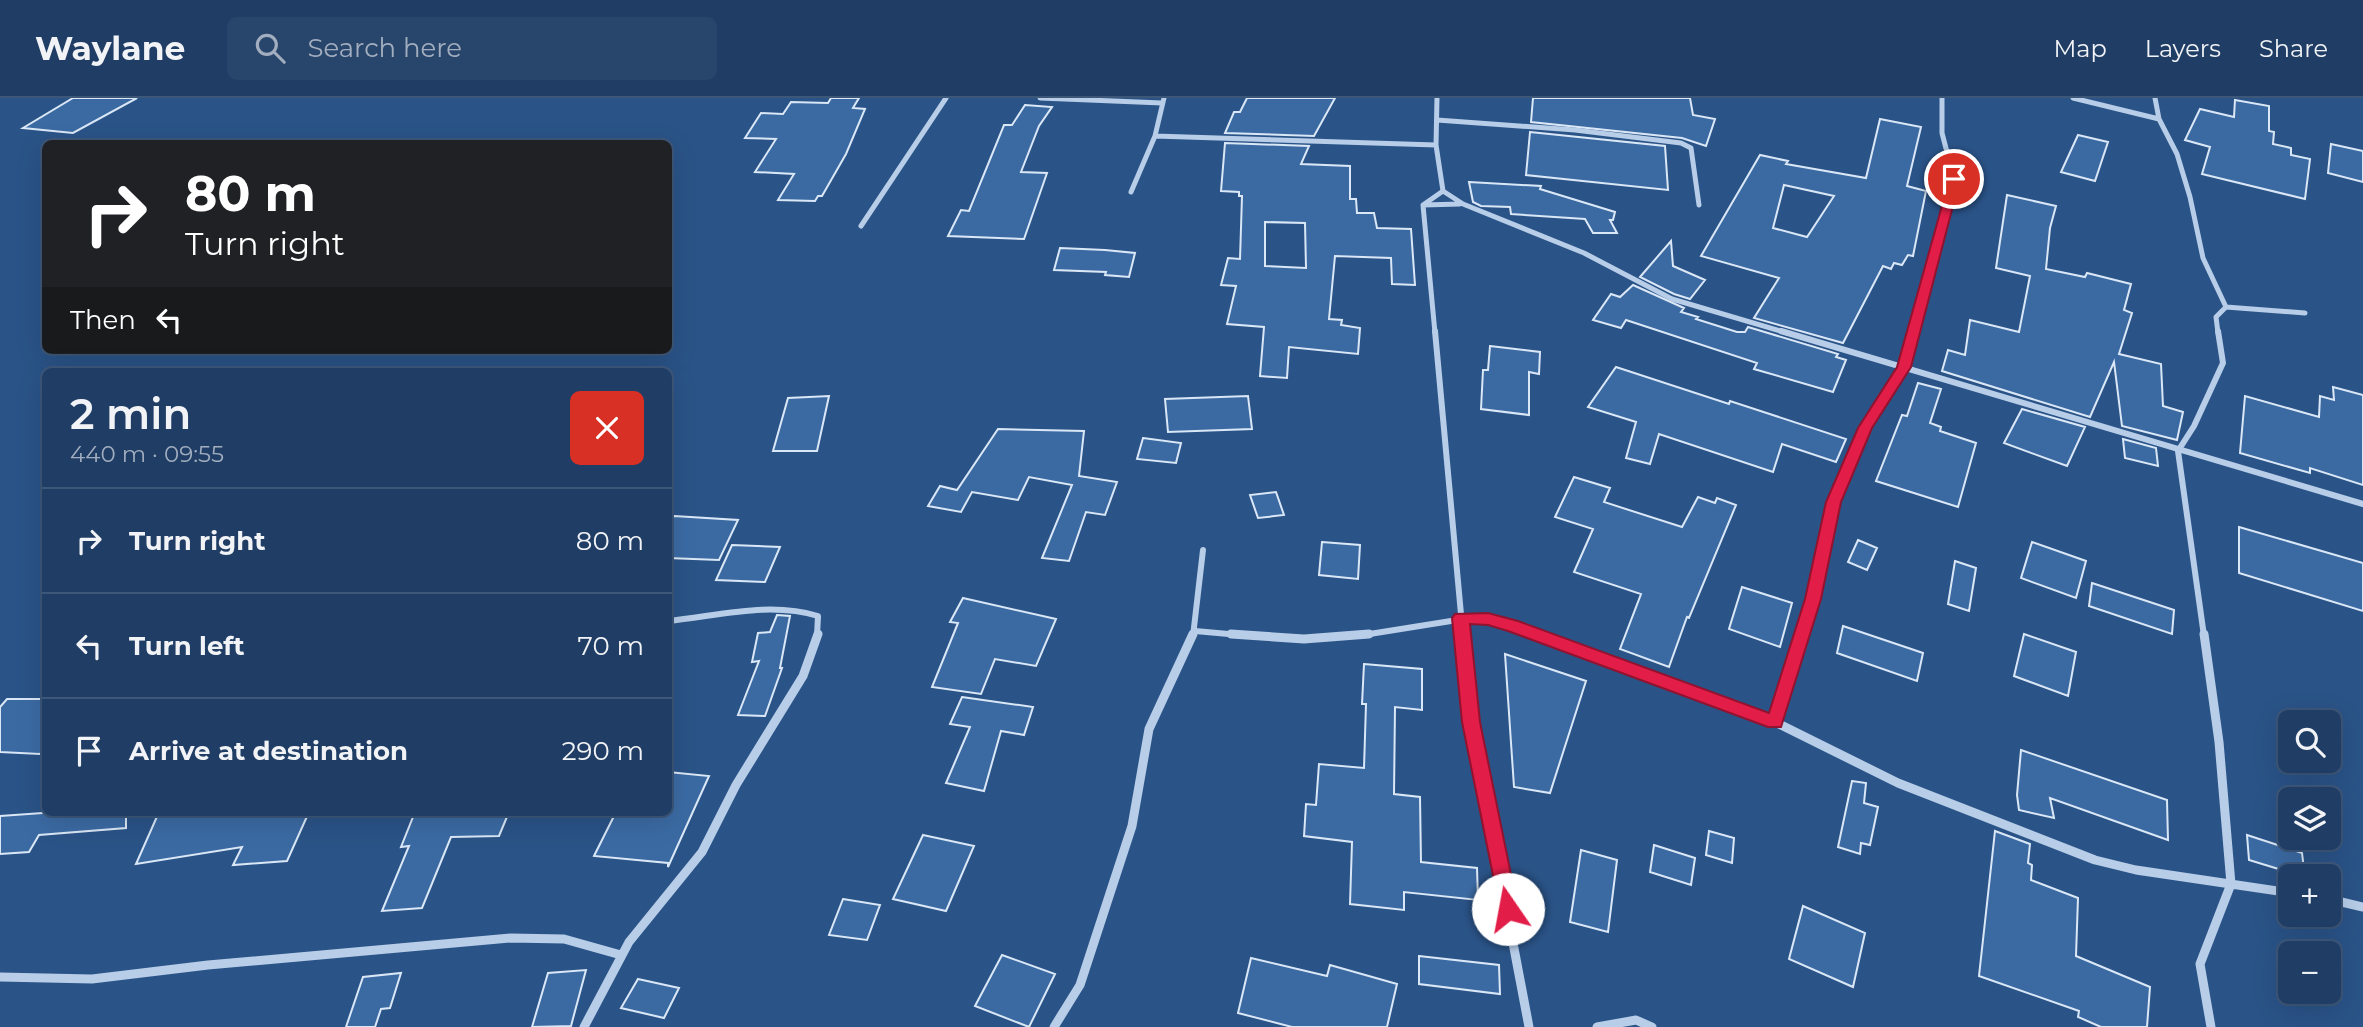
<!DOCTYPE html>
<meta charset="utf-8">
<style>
body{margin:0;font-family:Montserrat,sans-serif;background:#28456b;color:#f1f3f6;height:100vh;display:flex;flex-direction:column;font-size:26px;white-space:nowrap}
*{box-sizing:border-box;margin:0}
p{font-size:23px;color:#a2aebf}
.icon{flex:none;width:38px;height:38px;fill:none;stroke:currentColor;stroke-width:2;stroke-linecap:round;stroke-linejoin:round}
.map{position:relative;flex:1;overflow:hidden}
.side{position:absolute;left:42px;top:270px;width:630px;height:448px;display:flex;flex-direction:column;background:#203e65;border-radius:10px;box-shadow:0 7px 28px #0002,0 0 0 2px #3d5779}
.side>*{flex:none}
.hud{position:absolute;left:42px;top:42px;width:630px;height:214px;border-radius:10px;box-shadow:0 7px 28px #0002,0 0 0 2px #3d5779;background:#202124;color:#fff;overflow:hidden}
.buttons{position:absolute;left:2278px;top:612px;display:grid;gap:14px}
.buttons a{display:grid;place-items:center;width:63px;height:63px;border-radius:10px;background:#203e65;box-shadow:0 7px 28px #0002,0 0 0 2px #3d5779;font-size:35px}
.pin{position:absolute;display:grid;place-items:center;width:60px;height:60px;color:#fff;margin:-30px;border:4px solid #fff;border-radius:50%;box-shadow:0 2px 7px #0007}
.me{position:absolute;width:77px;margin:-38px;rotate:348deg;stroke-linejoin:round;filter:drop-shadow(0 0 5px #0008)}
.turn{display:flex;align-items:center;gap:24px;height:147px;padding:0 28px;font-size:32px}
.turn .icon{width:91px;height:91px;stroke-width:2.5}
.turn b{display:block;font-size:49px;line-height:60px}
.then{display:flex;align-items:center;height:66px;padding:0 28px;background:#0003;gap:14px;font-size:26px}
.round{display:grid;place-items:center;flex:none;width:74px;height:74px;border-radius:10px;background:#28456b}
.headline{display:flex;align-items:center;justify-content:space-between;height:119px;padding:0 28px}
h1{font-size:42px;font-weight:600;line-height:52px}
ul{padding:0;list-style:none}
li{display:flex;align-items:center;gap:21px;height:105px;padding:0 28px;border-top:2px solid #3d5779}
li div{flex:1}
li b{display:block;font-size:26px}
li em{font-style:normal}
header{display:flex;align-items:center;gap:42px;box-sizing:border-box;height:98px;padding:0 35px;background:#203e65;border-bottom:2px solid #3d5779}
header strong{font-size:33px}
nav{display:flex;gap:38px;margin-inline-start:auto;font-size:24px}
.search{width:490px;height:63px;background:#28456b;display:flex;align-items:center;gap:18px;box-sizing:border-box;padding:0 24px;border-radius:10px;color:#a2aebf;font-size:26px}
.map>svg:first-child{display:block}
.building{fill:#3b6aa3;stroke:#dae7f6;stroke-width:2;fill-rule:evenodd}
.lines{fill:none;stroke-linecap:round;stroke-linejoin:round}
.minor-far2{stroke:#b7cde8;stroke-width:5}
.minor-far1{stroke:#b7cde8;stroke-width:6}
.minor{stroke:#b7cde8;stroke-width:9}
.route{fill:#e11d48;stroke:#92132f;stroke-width:2}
</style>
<header>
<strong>Waylane</strong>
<div class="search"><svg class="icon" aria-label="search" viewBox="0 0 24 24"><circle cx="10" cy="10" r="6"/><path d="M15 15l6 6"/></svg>Search here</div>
<nav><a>Map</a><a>Layers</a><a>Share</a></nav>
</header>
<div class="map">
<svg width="2363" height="929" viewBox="0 0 2363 929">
<rect width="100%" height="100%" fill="#2a5387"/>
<path class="building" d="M73 0H137L73 35 23 30Z
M831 0H859L853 10 865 11 846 56 822 98H818L815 103 778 102 794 76 755 74 776 41 745 40 761 15 783 16 791 4 828 5Z
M1247 0H1335L1314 38 1225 35 1234 14H1240Z
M1533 0H1690L1693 17 1715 21 1706 48 1682 40 1531 24Z
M2235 2 2269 8V33L2274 34 2273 46 2291 50V57L2310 61 2305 101 2202 76 2210 49 2185 42 2200 11 2234 19Z
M1025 7 1052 9 1039 28 1021 74 1047 75 1024 141 948 138 961 112 969 113 1004 27H1012Z
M1880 21 1921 29 1907 88 1926 93 1913 158 1908 157 1902 167 1894 165 1891 171 1883 168 1843 245 1754 220 1779 180 1701 158 1760 57 1788 63 1786 66 1866 80ZM1784 87 1834 98 1807 139 1773 130Z
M1530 34 1665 48 1668 92 1526 77Z
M2078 37 2108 44 2095 83 2061 74Z
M1225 45 1309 48 1301 66 1350 68V101H1356L1357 115H1374L1377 130 1411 131 1415 187 1392 186 1391 160 1335 158 1329 221 1342 222 1341 227 1360 230 1358 256 1289 249 1287 280 1260 278 1264 229 1227 226 1236 188 1221 187 1228 160 1240 161 1242 98H1239V94L1221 93ZM1265 124 1305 125 1306 170 1265 168Z
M2331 46 2363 53V84L2328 75Z
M1469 84 1541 88 1540 91 1615 114 1613 122H1610L1617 135H1593L1585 121 1511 116 1510 109 1481 108 1473 104Z
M2007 97 2056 108 2050 130 2046 171 2085 179 2087 175 2131 186 2124 212 2132 215 2119 256 2161 266 2163 308 2183 314 2177 342 2122 328 2114 264 2090 319 1942 273 1948 252 1965 257 1970 222 2019 234 2030 178 1996 170Z
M1671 143 1673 168 1705 182 1690 201 1674 196 1640 179Z
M1060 150 1105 152 1135 155 1129 179 1105 177 1106 174 1054 172Z
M1633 187 1684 210 1681 214 1698 219 1696 221 1737 234H1745L1748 229 1838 256 1836 259 1846 262 1833 294 1754 271 1757 265 1626 222 1621 230 1593 222 1611 196 1620 199Z
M1490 248 1540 254 1539 276 1529 274V317L1481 311 1483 272H1488Z
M1616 269 1729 306 1730 303 1846 341 1836 364 1782 346 1773 374 1659 336 1650 366 1626 360 1636 324 1588 309Z
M1918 285 1941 291 1930 325 1941 329 1940 333 1976 345 1958 409 1876 383 1902 317 1907 318Z
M2333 289 2363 297V387L2310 370V375L2240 355 2245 298 2319 319 2320 298 2334 302Z
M829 298 817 353H773L788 300Z
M1248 298 1252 331 1168 334 1165 301Z
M2022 311 2085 329 2067 368 2004 345Z
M998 331 1084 333 1079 378 1117 384 1105 417 1086 414 1069 463 1042 460 1072 387 1029 379 1018 402 972 394 961 414 928 408 940 388 957 392Z
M1143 340 1181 345 1176 365 1137 361Z
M2123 341 2156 350 2158 368 2125 360Z
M1574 379 1610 390 1604 404 1682 429 1698 399 1715 405 1717 400 1736 407 1689 520 1687 519 1669 569 1620 551 1641 496 1574 474 1593 431 1555 419Z
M1276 394 1284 417 1258 420 1250 397Z
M674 418 738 422 719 462 668 460V428Z
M2239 429 2363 465V513L2239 475Z
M1858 442 1877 450 1867 472 1848 464Z
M1322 444 1360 447 1358 481 1319 477Z
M2032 444 2086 463 2076 500 2021 480Z
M732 447 780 449 765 484 716 482Z
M1955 463 1976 470 1969 513 1948 506Z
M2092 485 2174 512 2172 536 2089 508Z
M1742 489 1792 505 1780 549 1729 531Z
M963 500 1056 521 1036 568 995 561 981 596 932 589 958 525 950 524Z
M777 517 790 518 780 570H782L765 618 738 617 759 563 752 564 758 535 770 534Z
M1843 528 1923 555 1917 583 1837 555Z
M2024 536 2076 554 2068 598 2014 578Z
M1505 556 1586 583 1550 695 1514 689Z
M1364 566 1422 571V612L1395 609 1394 696 1420 699 1421 764 1477 770 1478 802 1404 794V812L1350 806 1352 744 1304 738 1306 706 1316 707 1319 666 1364 670 1366 606H1362Z
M962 599 1033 609 1024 637 1001 633 984 693 946 685 970 629 950 626Z
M7 601H46V649L40 656 0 654V609Z
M2021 652 2167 702 2168 742 2050 700 2054 720 2019 712 2017 697Z
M668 674 709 678 668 769V765L594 758 616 714H668Z
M1852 683 1866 685 1864 705 1878 709 1870 747 1861 745 1860 756 1838 749Z
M57 714H126V730L39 737 29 754 0 756V718Z
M159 714H309L287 763 233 767 242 749 136 766Z
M415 714H509L499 738 451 739 422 810 382 813 409 748 401 749Z
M1709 733 1734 740 1732 765 1706 757Z
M1995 733 2030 746 2028 765 2032 767 2031 782 2078 800 2076 858 2150 889 2147 929H2101L2078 919 2079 913 1979 878Z
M923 737 974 748 946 813 893 801Z
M2247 737 2302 755 2305 779 2249 762Z
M1654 747 1695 760 1691 787 1650 774Z
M1581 752 1617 762 1608 834 1570 824Z
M843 801 880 807 867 842 829 837Z
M1803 808 1865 835 1853 889 1789 861Z
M1002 857 1055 876 1029 929 975 908Z
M1419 858 1499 867 1500 896 1419 886Z
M1251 860 1327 878 1330 867 1397 886 1387 929H1292L1238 915Z
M586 872 571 928 532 929 548 875Z
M401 875 390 910 381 911 375 929H346L363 879Z
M638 881 679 890 664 920 621 910Z"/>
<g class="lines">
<path class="minor-far2" d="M1040 0 1162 5
M1437 0 1436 47 1443 93 1463 106 1584 155 1672 201 1787 235
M2073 0 2159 21 2155 0
M2159 21 2177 56 2190 99 2203 160 2226 209
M1437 22 1575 32 1681 45 1691 50 1699 107
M1155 38 1436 47
M1131 94 1155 38 1164 0
M1423 107 1460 106
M861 128 946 0
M1435 235 1423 107 1443 93
M1913 235 1954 81 1942 35V0
M2218 235 2216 219 2226 209 2305 215"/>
<path class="minor-far1" d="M1435 233 1463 538
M1781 233 2363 406
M668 523C718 518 769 503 818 518L817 538
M1195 533 1251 538
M1193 538 1203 452
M1357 538 1451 523 1488 521 1536 538
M1802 538 1813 501 1833 404 1865 330 1904 269 1913 233
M2204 538 2178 353 2194 328 2223 265 2218 233"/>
<path class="minor" d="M1231 536 1304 541 1369 536
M1463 536 1471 624 1529 929
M1531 536 1775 624 1898 685 2095 762 2136 772 2291 795
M2204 536 2219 644 2231 786 2200 866 2211 929
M1775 624 1802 536
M2329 801 2363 809
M0 879 92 881 208 867 511 840 564 841 621 857
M584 929 629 844 702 754 736 687 803 578 818 536
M1054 929 1080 887 1132 728 1149 631 1193 536
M1597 929 1636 922 1652 929"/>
</g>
<path class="route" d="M1950 79 1960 81 1911 269 1872 330 1841 404 1821 501 1781 629H1768L1508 533 1488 527 1470 526 1480 624 1518 811 1515 817 1508 820 1501 817 1462 624 1452 520 1455 516 1488 515 1518 523 1769 615 1805 501 1826 404 1858 330 1897 269Z"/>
</svg>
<div class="buttons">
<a><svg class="icon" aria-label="search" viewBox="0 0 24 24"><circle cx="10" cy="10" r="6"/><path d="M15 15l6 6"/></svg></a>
<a><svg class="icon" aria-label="layers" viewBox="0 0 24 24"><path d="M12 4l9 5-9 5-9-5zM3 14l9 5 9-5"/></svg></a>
<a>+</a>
<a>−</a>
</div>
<div class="pin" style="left:1954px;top:81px;background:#d93025"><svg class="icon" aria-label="arrive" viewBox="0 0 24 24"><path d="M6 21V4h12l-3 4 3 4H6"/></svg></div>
<svg class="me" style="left:1508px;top:811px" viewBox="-20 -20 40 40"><circle r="19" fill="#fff"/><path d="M0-13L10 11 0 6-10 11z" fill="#e11d48"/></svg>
<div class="hud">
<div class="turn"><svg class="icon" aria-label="right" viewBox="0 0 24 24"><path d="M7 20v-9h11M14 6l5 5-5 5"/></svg><div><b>80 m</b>Turn right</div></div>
<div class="then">Then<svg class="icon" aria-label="left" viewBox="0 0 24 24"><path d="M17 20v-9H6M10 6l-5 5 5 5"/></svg></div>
</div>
<section class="side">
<div class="headline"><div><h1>2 min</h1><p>440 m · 09:55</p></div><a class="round" style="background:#d93025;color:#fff"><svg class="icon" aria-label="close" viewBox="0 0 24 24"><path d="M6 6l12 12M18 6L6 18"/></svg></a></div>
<ul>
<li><svg class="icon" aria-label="right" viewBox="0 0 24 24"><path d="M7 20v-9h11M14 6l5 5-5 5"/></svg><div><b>Turn right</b></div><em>80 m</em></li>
<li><svg class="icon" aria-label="left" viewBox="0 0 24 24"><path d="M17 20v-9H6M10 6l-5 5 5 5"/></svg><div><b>Turn left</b></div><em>70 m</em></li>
<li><svg class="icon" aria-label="arrive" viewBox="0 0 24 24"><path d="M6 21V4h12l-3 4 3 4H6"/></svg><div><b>Arrive at destination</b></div><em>290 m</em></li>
</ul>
</section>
</div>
